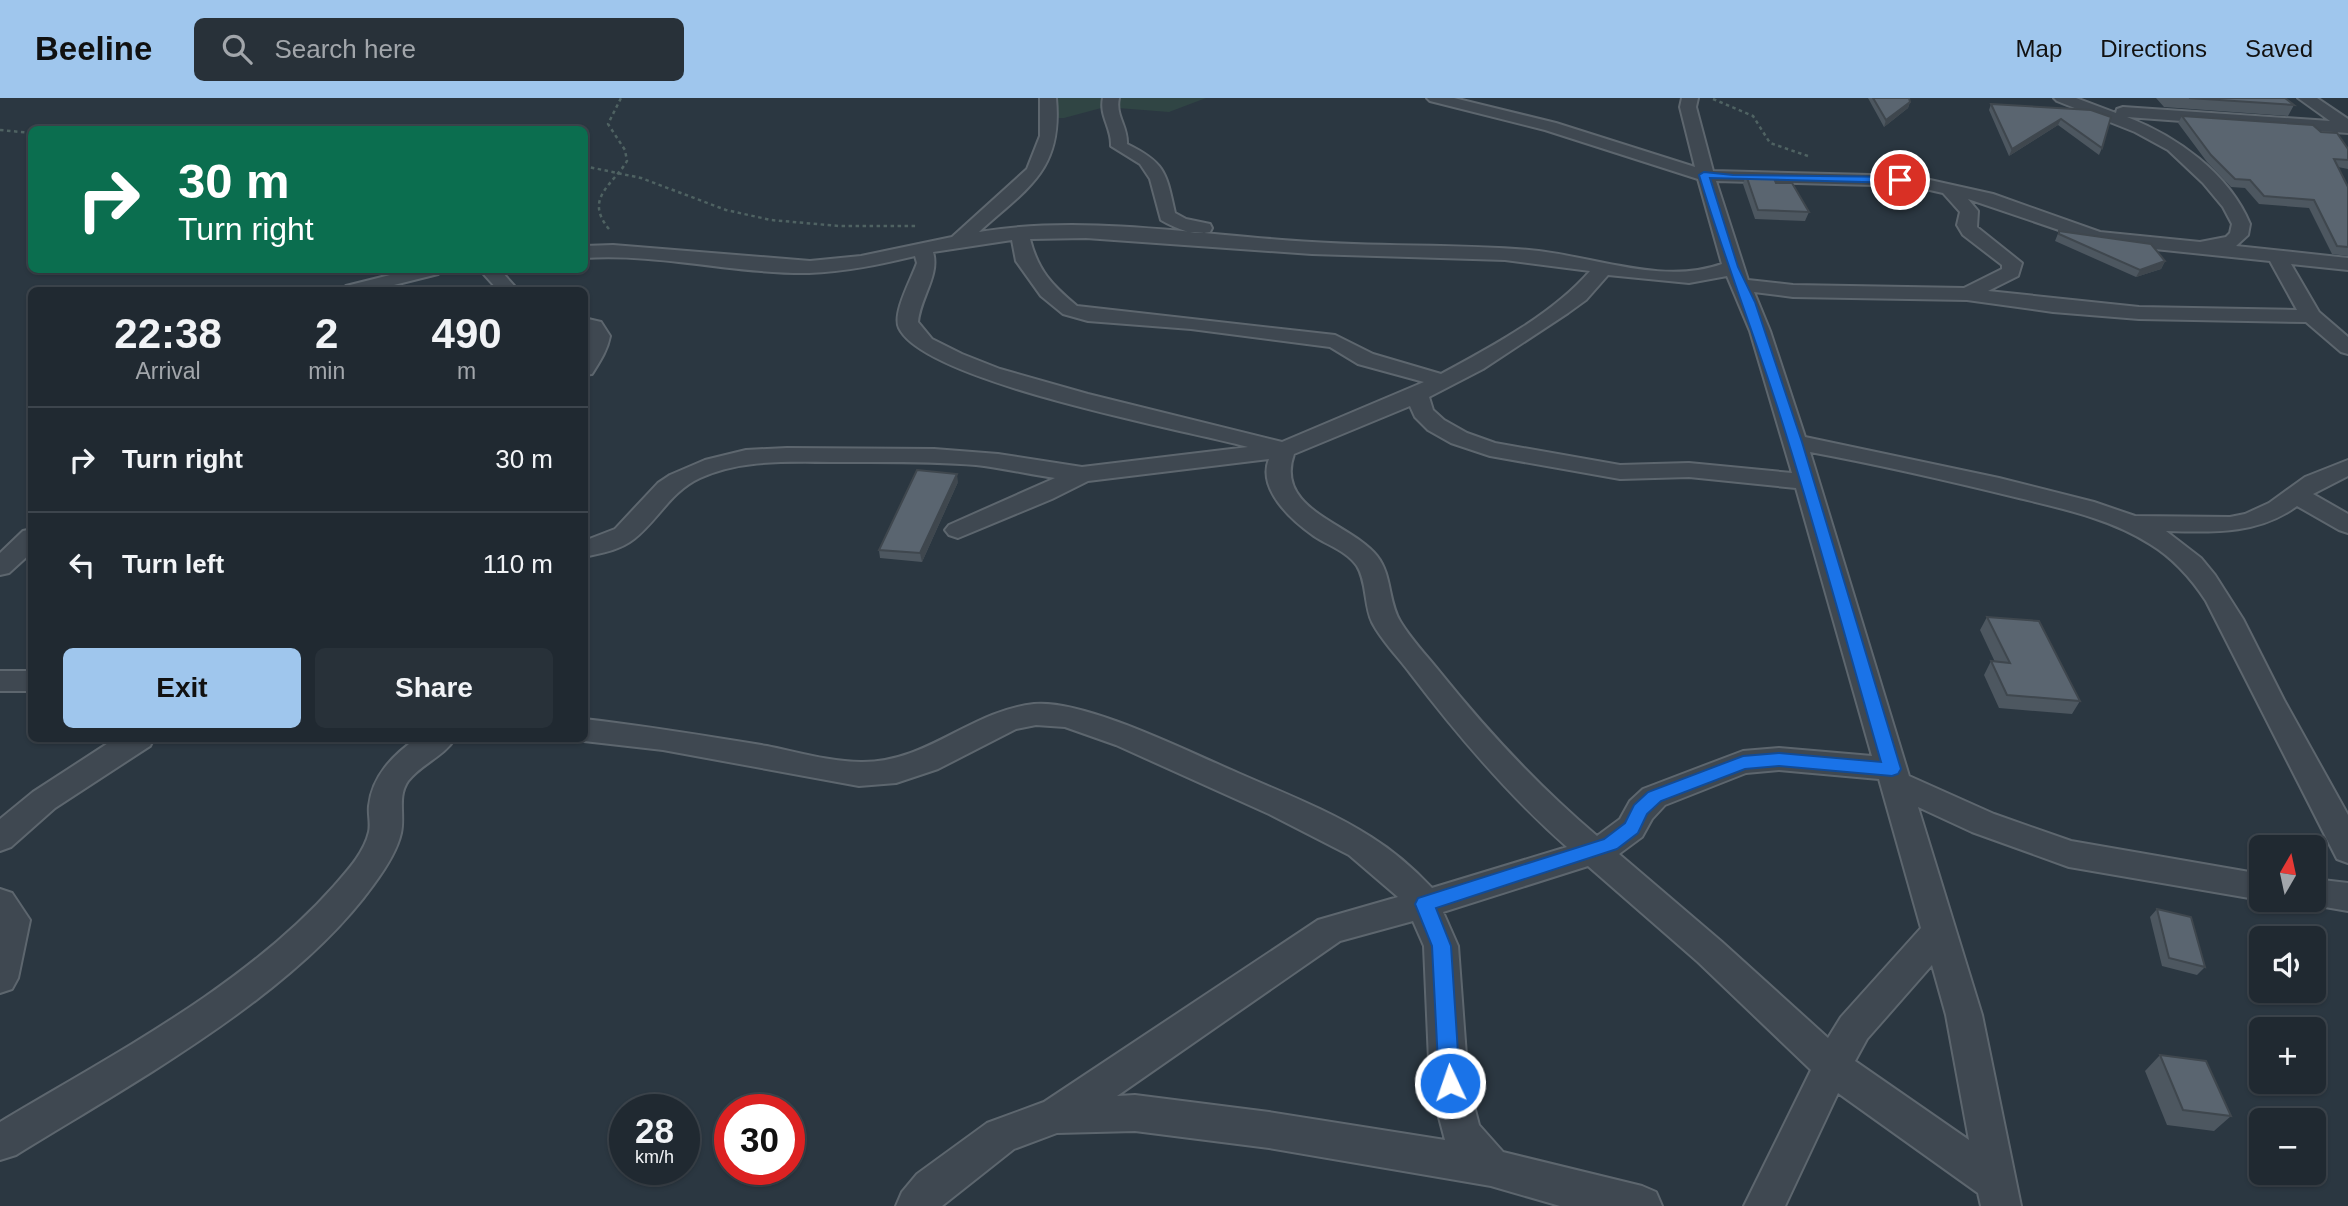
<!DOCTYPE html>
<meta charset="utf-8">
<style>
body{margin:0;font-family:Arial,sans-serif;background:#283139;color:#f1f3f6;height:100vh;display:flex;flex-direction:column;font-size:26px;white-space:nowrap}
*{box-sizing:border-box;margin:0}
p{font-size:23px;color:#a2a6ab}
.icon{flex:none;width:38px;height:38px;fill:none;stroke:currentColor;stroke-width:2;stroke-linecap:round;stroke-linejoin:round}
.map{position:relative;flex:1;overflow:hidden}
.side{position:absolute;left:28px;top:189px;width:560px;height:455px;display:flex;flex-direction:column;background:#202931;border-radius:10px;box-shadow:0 2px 5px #0004,0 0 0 2px #3d454d}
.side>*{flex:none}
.guide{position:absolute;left:28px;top:28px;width:560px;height:147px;border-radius:10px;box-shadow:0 2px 5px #0004,0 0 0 2px #3d454d;background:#0b6e4f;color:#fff;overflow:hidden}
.needle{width:46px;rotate:9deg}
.buttons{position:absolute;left:2249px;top:737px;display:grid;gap:14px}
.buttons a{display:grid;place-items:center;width:77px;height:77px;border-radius:10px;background:#202931;box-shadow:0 2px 5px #0004,0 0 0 2px #3d454d;font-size:35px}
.speed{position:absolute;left:609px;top:996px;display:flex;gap:14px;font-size:35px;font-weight:700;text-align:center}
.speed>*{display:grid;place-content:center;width:91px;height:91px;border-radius:50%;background:#202931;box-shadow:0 2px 5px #0004,0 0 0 2px #3d454d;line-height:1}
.speed small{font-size:18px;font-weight:400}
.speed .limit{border:10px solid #d22;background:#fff;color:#111}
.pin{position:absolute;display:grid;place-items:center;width:60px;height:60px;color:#fff;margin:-30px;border:4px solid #fff;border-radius:50%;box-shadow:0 2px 7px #0007}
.me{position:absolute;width:77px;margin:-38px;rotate:357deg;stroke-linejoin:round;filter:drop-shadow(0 0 5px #0008)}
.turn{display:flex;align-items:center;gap:24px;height:147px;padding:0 35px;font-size:32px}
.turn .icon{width:91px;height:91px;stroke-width:2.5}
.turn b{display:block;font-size:49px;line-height:60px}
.eta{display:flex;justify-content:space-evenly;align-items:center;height:119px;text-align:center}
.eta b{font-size:42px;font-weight:700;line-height:49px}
.cta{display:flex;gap:14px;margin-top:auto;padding:14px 35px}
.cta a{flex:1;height:80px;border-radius:10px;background:#9fc6ed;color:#111;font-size:28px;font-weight:700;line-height:80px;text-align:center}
.cta a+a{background:#283139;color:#f1f3f6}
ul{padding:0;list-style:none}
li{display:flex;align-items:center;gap:21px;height:105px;padding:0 35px;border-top:2px solid #3d454d}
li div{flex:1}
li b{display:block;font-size:26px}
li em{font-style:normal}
header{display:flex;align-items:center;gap:42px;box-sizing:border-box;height:98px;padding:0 35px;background:#9fc6ed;color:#111}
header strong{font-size:33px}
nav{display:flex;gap:38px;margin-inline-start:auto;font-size:24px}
.search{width:490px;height:63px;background:#283139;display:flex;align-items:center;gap:18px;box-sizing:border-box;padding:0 24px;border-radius:10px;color:#a2a6ab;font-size:26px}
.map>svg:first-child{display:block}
.green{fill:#304544}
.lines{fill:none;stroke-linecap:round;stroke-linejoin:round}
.minor-casing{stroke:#5d666e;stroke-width:4}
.path{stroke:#4f6262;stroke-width:2.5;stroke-dasharray:3.5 3.5;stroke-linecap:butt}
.minor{fill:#3f4851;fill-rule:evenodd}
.wall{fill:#4d5760}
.shaded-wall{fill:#3f474e}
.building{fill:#5a6570;stroke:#3f474e;stroke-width:2}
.route{fill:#1a73e8;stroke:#114b97;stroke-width:2}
</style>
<header>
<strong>Beeline</strong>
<div class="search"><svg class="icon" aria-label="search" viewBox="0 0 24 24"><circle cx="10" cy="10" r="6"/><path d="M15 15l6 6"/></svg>Search here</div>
<nav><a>Map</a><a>Directions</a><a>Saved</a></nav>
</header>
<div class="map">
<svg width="2348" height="1108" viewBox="0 0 2348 1108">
<rect width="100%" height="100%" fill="#2b3741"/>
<path class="green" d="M1042 0H1206L1169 14 1105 9 1064 20H1058L1045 12Z"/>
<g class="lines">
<defs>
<path id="minor" d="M1040 0H1056C1063 73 1027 90 979 134 1086 116 1204 138 1312 144 1384 149 1457 146 1529 152 1591 157 1661 188 1722 166L1698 81 1545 32 1430 3 1427 0H1454L1556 25 1695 69 1680 9 1682 0H1698L1696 9 1713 73 1912 78 1993 96 2100 134 2200 144 2226 139 2230 135 2232 126 2223 109 2203 85 2168 52 2135 34 2057 3 2054 0H2076L2116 15 2117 11 2123 9 2330 23 2298 0H2317L2348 21V35L2127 19C2176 38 2229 75 2250 126L2248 137 2236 148 2348 160V172L2291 166 2319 214 2348 239V256L2341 254 2306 224 2139 221 2053 214 1967 202 1793 199 1754 194 1770 233 1805 339 1999 380 2094 404 2135 418 2230 419 2245 416 2269 405 2305 379 2348 362V378L2313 396 2348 416V435L2339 432 2297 408C2257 437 2213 434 2166 433L2201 460 2215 477 2243 521 2284 602 2348 717V765L2337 761 2206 503C2191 480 2173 460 2150 446 2111 421 2064 411 2019 400 1950 383 1880 367 1810 354L1909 678 1994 716 2071 743 2261 776V802H2264H2261L2069 769 1972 734 1918 709 1982 917 2021 1108H1981L1978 1095 1838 995 1785 1108H1744L1811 972 1698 864 1588 768 1443 814 1458 848 1468 985 1479 1027 1503 1054 1642 1088 1656 1094 1662 1108H1560L1491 1088 1269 1050 1135 1033 1057 1035 1014 1051 942 1108H896L902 1094 917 1076 987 1025 1044 1004 1318 822 1398 799 1349 757 1269 716 1116 647 1065 629 1036 627 1016 631 938 671 896 685 859 688 663 652 584 643 576 640H584V621C646 628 706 638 767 648 797 654 831 664 861 664 927 665 970 613 1034 606 1084 601 1189 654 1238 675 1281 694 1331 713 1371 739 1392 752 1415 772 1432 790L1567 749C1508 697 1458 638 1410 575 1398 559 1381 542 1372 524 1364 507 1367 484 1357 468 1347 453 1327 447 1314 438 1291 422 1257 391 1269 361L1088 383 1052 401 958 440 949 437 945 432 949 427 1055 380C1028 376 1002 370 976 367 928 363 880 364 832 364 787 364 742 361 700 380 670 394 659 421 634 441 620 452 602 455 584 459V443L615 431 658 385 670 377 705 362 746 352 787 350 934 351 998 356 1082 369 1248 349C1185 332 924 284 899 230 892 215 912 180 917 165L915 158C881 166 845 174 809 175 734 176 660 155 584 160V148L613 147 810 163 861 158 952 139 1027 71 1040 38ZM1716 83 1912 88 1943 95 1960 114 1957 127 1963 137 2002 167V171L1964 190 1793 187 1748 182ZM1968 101 2097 145 2270 163 2297 212 2139 209 1988 193 2018 178 2022 165 1977 129 1978 113ZM1086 140 1312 156 1505 162 1590 173C1553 216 1491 249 1441 276L1373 256 1335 237 1077 208C1052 187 1038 173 1030 141ZM1012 142 1016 163 1041 198 1063 216 1088 223 1191 231 1330 249 1358 266 1424 284 1282 344 1088 296 1000 271 962 256 932 241 918 224C920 200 940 177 933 154ZM1608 177 1689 185 1727 178 1750 233 1792 375 1689 365 1620 367 1495 345 1467 335 1444 322 1433 312 1429 299 1483 271 1568 215 1586 202ZM1410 308 1415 319 1428 332 1451 345 1490 358 1620 381 1689 379 1796 390 1872 658 1779 650 1743 653 1643 691 1630 703 1620 721 1597 738C1537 687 1488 634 1439 573 1426 557 1410 540 1400 523 1388 503 1392 477 1377 458 1351 425 1274 412 1294 356ZM1779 672 1879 681 1921 830 1841 919 1828 940 1722 844 1619 756 1642 739 1652 721 1665 707 1746 675ZM1413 823 1424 848 1430 985 1445 1042 1269 1014 1135 997 1117 998 1340 843ZM1932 867 1946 917 1969 1042 1855 963 1867 941Z
M1103 0H1119C1115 18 1128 28 1127 46 1166 65 1166 75 1175 115L1186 121 1210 126 1212 130 1210 134C1193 138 1175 130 1161 122L1150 81 1140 66 1111 48C1112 30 1099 18 1103 0Z
M410 172H441L438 176 374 192H343L346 188Z
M480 172H500L518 192H498Z
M584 220 601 224 610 238C607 253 600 263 592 276L584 277V254L590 238 584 232Z
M32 431V454L9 475 0 477V455L23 433Z
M0 573H32V593H0Z
M116 640H154L150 648 55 710 11 749 0 753V721L33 694Z
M417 640H455C445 658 421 666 408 683 397 699 405 717 401 735 397 753 385 771 374 786 294 898 132 985 16 1057L0 1062V1024C115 955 244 889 334 788 348 772 364 755 369 734 371 725 368 717 369 708 372 678 393 657 417 640Z
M2314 781 2348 785V813L2302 805 2301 802H2314Z
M0 791 12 795 30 822 18 880 12 891 0 895Z"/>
</defs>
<use href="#minor" class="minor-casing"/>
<path class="path" d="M1713 1 1753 18 1770 45 1808 58
M0 32 32 35
M584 68 641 80 726 112 771 122 839 128H916
M609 131C583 100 614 86 627 63L625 52 608 26 621 0"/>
<use href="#minor" class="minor"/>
</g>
<path class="wall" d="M1868 0H1909L1910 4 1908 10 1884 29Z
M2156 0H2285L2294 7 2288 18 2164 9Z
M1991 6 2091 12 2102 50 2099 57 2058 27 2009 58 1989 12Z
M2182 18 2348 62V71L2338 69 2348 89V158L2332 156 2309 110 2259 106 2245 90 2231 89 2207 64 2178 25Z
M1746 77 1776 85 1809 114 1805 123 1755 121 1743 86Z
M2059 133 2165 163 2161 171 2136 179 2055 143Z
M958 384 922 464 880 460 879 452Z
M1987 519 2080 603 2072 616 1999 610 1984 577 1991 563 1995 564 1980 532Z
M2157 811 2205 869 2197 877 2162 868 2150 819Z
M2160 957 2231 1018 2214 1033 2167 1027 2145 973Z"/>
<path class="shaded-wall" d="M1910 4 1908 10 1884 29 1886 22Z
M2061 21 2058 27 2009 58 2012 51Z
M2165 163 2161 171 2136 179 2140 172Z
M957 376 958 384 922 464 920 455Z"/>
<path class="building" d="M1873 0H1909L1910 4 1886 22Z
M2189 0H2285L2294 7Z
M1991 6 2091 12 2111 19 2102 50 2061 21 2012 51Z
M2182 18 2313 27 2321 34 2337 35 2348 51V62L2334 61 2348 89V149L2337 148 2314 102 2264 98 2250 82 2235 81 2211 57Z
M1746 77 1773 78 1776 85H1792L1809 114 1758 112Z
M2059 133 2151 146 2165 163 2140 172 2059 136Z
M917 372 957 376 920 455 879 452Z
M1987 519 2039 523 2080 603 2007 597 1991 563 2010 565Z
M2157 811 2191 819 2205 869 2169 860Z
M2160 957 2206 963 2231 1018 2183 1012Z"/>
<path class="route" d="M1704 74 1733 77 1900 79 1905 82 1900 85 1710 80 1738 169 1755 204 1802 344 1901 671 1898 676 1892 678 1779 668 1745 671 1661 703 1647 716 1638 735 1617 751 1436 810 1451 848 1460 985 1457 992 1450 994 1442 992 1439 985 1432 848 1415 806 1418 800 1604 741 1625 725 1634 707 1648 694 1743 658 1779 655 1881 664C1850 557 1821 449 1788 343 1761 253 1726 167 1699 77Z"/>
</svg>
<div class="buttons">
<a><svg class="needle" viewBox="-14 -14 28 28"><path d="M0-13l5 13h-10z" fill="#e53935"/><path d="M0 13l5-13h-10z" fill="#a2a6ab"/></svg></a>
<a><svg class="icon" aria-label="sound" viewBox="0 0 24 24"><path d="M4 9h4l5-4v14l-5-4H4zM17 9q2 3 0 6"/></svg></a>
<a>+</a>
<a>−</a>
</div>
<div class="speed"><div>28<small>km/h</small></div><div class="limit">30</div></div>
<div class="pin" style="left:1900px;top:82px;background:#d93025"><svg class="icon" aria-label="arrive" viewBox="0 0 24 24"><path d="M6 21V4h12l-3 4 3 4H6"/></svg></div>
<svg class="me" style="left:1450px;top:985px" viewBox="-20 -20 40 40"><circle r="17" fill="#1a73e8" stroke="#fff" stroke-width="3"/><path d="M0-11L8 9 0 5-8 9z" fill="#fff"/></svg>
<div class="guide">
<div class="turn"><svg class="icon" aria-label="right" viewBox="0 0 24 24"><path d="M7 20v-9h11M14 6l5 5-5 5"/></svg><div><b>30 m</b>Turn right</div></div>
</div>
<section class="side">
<div class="eta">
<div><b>22:38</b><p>Arrival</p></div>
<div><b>2</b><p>min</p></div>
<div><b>490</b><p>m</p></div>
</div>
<ul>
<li><svg class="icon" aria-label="right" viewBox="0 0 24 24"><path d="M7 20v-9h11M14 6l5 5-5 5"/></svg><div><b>Turn right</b></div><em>30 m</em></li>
<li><svg class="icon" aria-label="left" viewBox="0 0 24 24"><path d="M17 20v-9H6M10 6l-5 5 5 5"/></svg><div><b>Turn left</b></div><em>110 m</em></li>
</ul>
<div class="cta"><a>Exit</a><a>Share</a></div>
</section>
</div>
